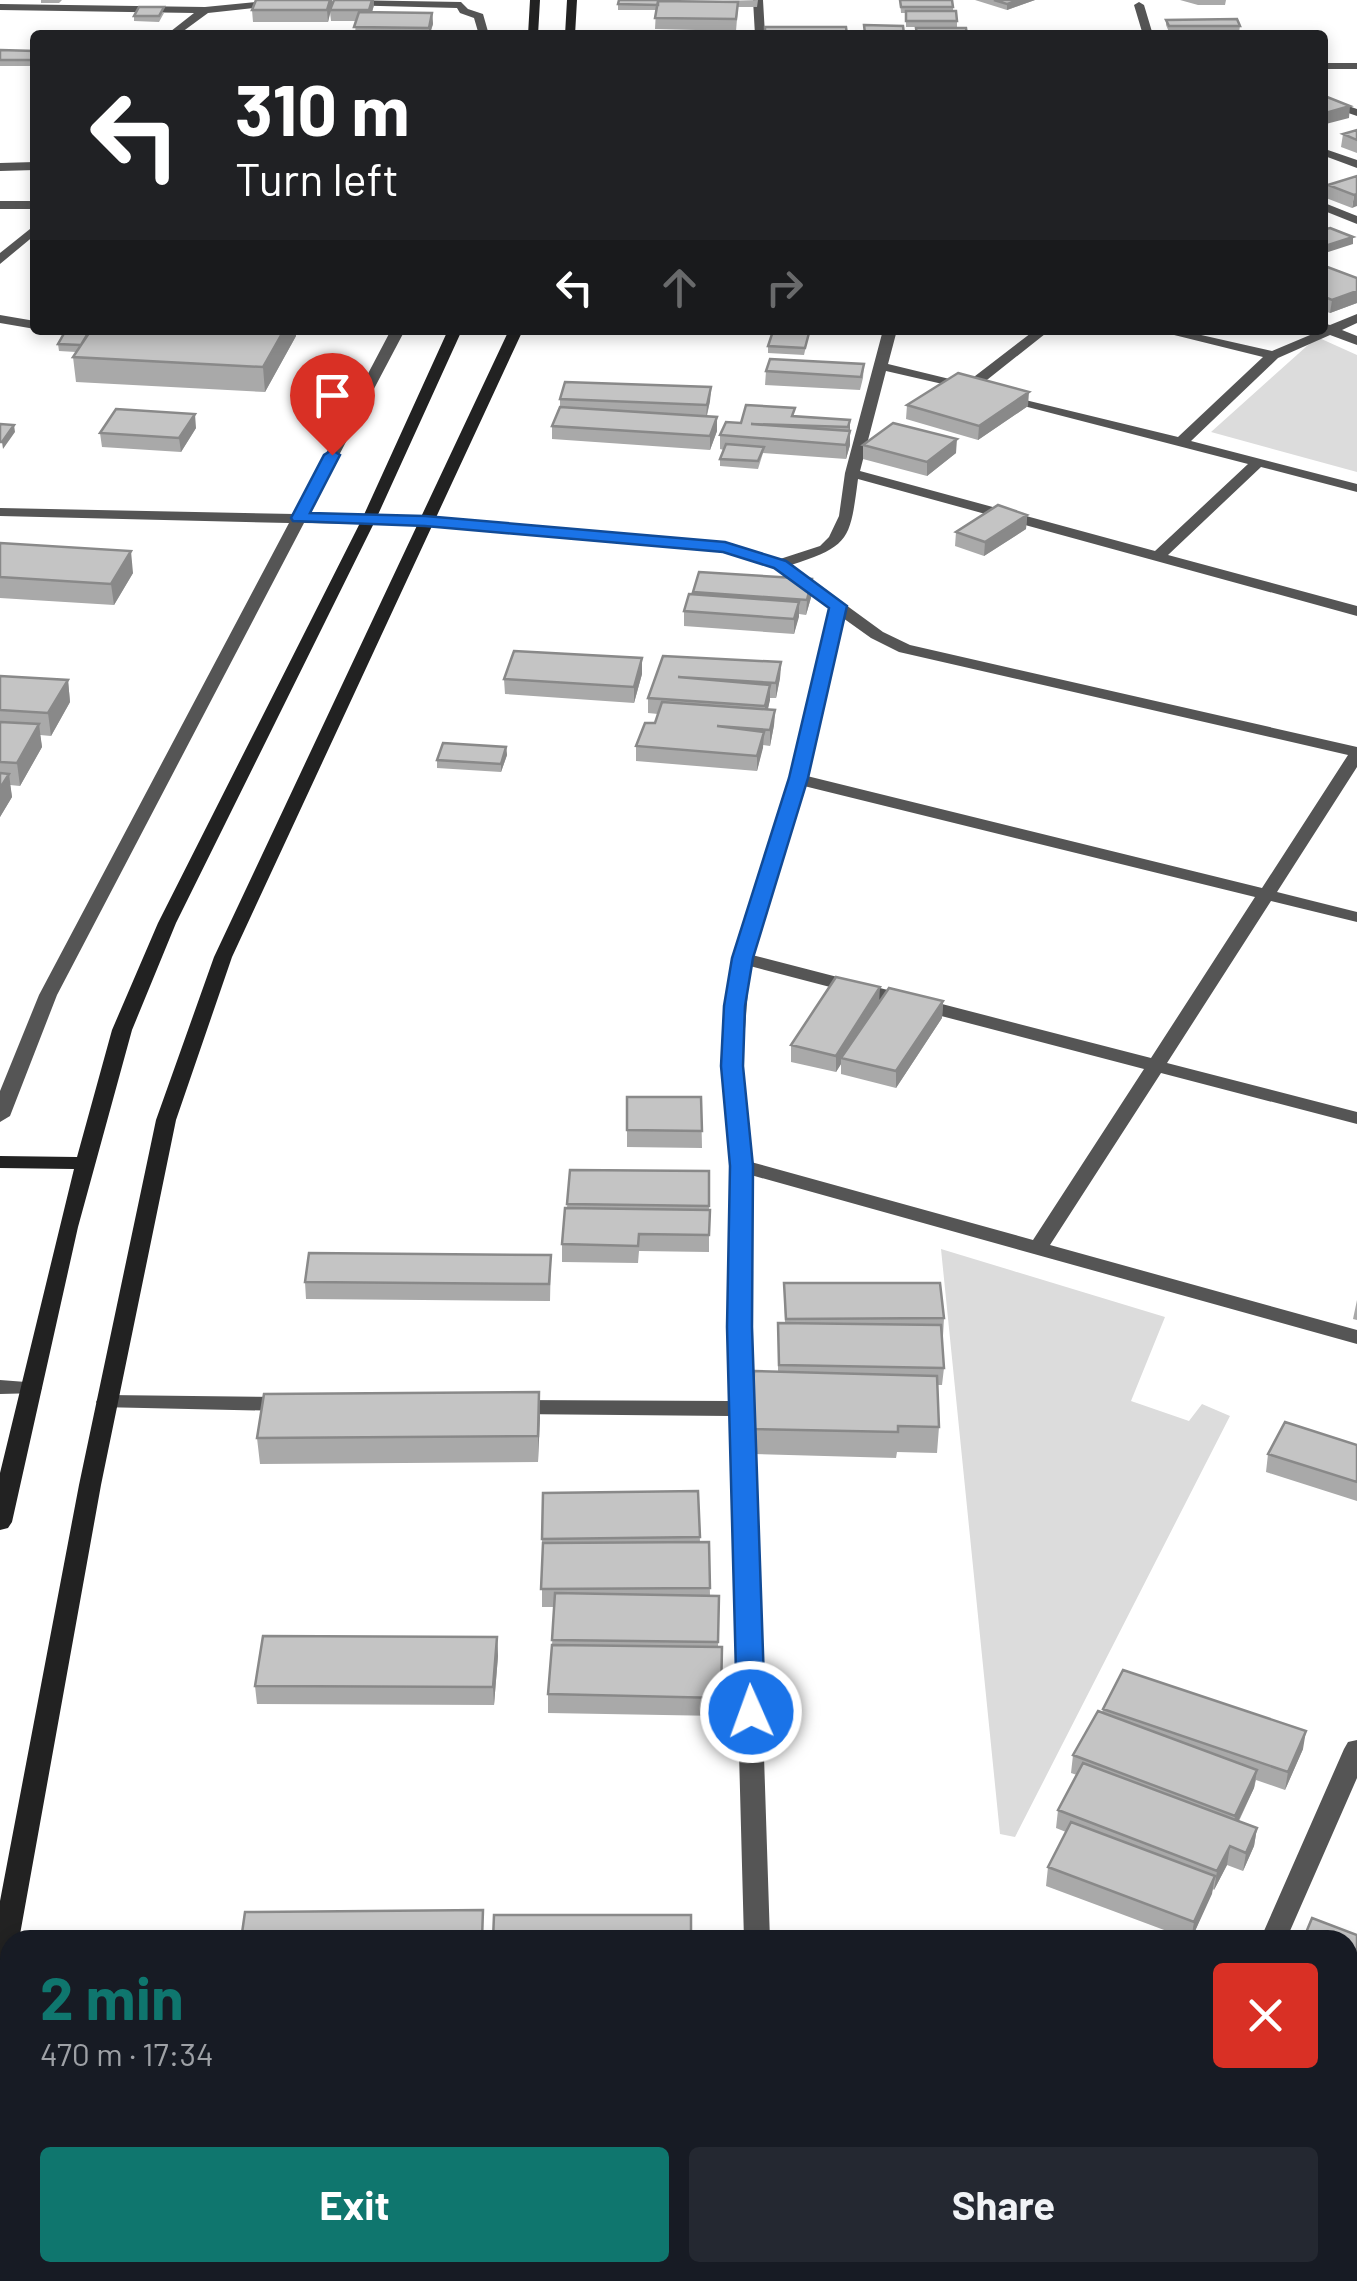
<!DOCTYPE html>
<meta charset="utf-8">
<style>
body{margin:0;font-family:Barlow,sans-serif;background:#242831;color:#f1f3f6;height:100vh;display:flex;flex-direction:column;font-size:38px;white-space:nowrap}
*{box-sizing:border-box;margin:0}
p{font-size:32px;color:#9ea1a6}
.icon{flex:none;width:55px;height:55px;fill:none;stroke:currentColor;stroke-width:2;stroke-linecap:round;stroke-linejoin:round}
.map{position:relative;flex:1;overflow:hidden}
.sheet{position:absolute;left:0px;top:1930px;width:1358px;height:352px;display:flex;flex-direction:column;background:#171b24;border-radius:30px 30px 0 0;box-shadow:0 5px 15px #0003}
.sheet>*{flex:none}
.top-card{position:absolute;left:30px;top:30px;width:1298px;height:305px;border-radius:10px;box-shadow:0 5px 15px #0003;background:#202124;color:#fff;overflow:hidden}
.pin{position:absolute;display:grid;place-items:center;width:85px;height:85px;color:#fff;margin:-102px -42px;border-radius:50% 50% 50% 0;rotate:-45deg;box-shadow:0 0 10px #0007}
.pin .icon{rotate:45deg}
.me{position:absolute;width:110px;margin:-55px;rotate:358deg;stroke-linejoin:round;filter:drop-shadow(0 0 8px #0008)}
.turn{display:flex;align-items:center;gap:35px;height:210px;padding:0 40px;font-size:45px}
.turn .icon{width:130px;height:130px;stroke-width:2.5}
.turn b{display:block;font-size:70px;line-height:85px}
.lanes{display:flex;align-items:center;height:95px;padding:0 40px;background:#0003;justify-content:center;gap:50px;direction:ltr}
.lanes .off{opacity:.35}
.round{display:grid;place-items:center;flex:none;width:105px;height:105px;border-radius:10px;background:#242831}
.summary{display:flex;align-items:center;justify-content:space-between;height:170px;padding:0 40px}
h1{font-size:60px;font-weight:700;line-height:75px;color:#0f766e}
.button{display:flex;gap:20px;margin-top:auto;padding:20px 40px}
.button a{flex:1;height:115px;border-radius:10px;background:#0f766e;color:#fff;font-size:40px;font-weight:700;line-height:115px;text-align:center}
.button a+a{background:#242831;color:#f1f3f6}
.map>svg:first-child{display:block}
.green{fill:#dcdcdc}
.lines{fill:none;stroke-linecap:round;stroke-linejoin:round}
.street{fill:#555;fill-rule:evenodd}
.secondary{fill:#222;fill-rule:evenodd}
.wall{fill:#a9a9a9}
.shaded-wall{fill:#898989}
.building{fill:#c4c4c4;stroke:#898989;stroke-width:2.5}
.route{fill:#1a73e8;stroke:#114b97;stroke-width:2.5}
</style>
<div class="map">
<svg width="1357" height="2281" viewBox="0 0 1357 2281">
<rect width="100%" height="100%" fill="#fff"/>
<path class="green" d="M1317 337 1357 355V472L1211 432Z
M941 1249 1165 1317 1131 1401 1189 1421 1202 1404 1230 1416 1015 1837 1000 1834Z"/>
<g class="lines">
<path class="street" d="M277 0 282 1V5L208 13 178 35H166L194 13 0 10V4L205 7Z
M345 0 461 2 468 9 483 14 489 35H479L474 18 460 13 457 8 342 5Z
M753 0H763L765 35H755Z
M1139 2 1144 5 1153 35H1143L1134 5Z
M1322 63H1357V69H1322Z
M1322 97 1357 109V116L1322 104Z
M1322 148 1357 160V168L1322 155Z
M35 162V170L0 171V163Z
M0 201H35V209H0Z
M1322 202 1357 216V224L1322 210Z
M35 225V235L0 264V253Z
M1357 314V323L1342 330 1357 336V345L1330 335 1278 358 1191 441 1357 484V492L1261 467 1168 555 1357 606V616L858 479C850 540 850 546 791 565L883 632 910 645 1357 747V767L1277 892 1357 912V922L1271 901 1167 1063 1357 1112V1124L1161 1073 1050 1245 1357 1330V1344L751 1175 750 1327 770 1940H744L730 1416 514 1414 506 1412 503 1407 506 1402 514 1400 730 1401 731 1166 722 1066 726 1006 733 958 790 779 830 608 775 567 724 551 425 525 304 523 57 995 10 1116 0 1122V1091L39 995 289 523 0 516V508L294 514 391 330H405L308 514 425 517 725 542 780 559 820 546 829 537 839 516 845 473 883 330H897L888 364 966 383 1035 330H1050L973 391 886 371 860 471 1155 551 1248 464 1001 400V394L1178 437 1263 357 1154 330H1179L1272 351 1322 330V323L1330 325ZM843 618 871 638 899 652 1348 755 1262 888 807 776ZM804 786 1255 897 1151 1058 752 955ZM750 966 1144 1069 1033 1240 751 1162 742 1066Z
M0 315 35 321V329L0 323Z
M0 1380 39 1383 42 1388 39 1393 0 1394Z
M107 1395 285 1397 293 1399 296 1404 293 1409 285 1411 99 1407 96 1402 99 1397Z
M1357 1740V1778L1286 1940H1260L1344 1749 1348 1742Z"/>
<path class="secondary" d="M530 0H540L538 35H528Z
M567 0H577L575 35H565Z
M448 330H462L376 519 176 923 132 1030 78 1227 12 1522 8 1528 0 1530V1473L74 1169 0 1168V1156L77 1157 112 1030 158 923 362 519Z
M509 330H523L232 957 176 1120 101 1485 19 1940H10V1980L0 1984V1901L79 1485 156 1120 214 957Z"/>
</g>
<path class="wall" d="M41 0H62L59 3H41Z
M256 0H332V5H374L372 13H432L433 24 430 35H355L356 21H331L330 12 328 22H253L252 10Z
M758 0 757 7H738L736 31 655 29 656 10H618V4Z
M900 0 953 7V11L957 21V27H906V13H901Z
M975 0H1035L1007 10Z
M1180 0H1226L1225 5H1198Z
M164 13 159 22 134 21V16Z
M1166 20 1240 26 1239 32H1169L1166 25Z
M0 50 35 51V66H0Z
M1357 130V153L1341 147 1343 134Z
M1357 176 1352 208 1326 198 1328 185Z
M1322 265 1357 278V303L1330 313 1322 310Z
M809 333 804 355 768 353V346Z
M296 336 265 392 76 382 73 357 76 352 59 351 58 344Z
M864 364 863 378 860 390 765 385 766 371Z
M711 387 710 401 707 416 717 417V431L710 450 552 439V426L560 407V399Z
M907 405 1028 406 978 440 906 419Z
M794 417 850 420V445L846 459 763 453 758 469 720 466V459L724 450 720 449V435L741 423Z
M196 428 181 452 102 447 100 433Z
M863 445 956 453 927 476 863 459Z
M1027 515 1026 529 984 556 955 546 956 532Z
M0 543 133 573 114 605 0 598Z
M693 592 812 594 806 615 799 614 794 634 684 626V611Z
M642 658V674L634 703 505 694 504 679Z
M781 662 780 678 776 698H770L768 709 775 710 774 725 770 746 763 745 757 771 636 761V746L655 723 658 714 648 713V698Z
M0 676 68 680 70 702 51 736 40 735 42 747 20 786 10 785 12 797 0 817Z
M506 747 507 755 501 772 437 768V760Z
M943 1001 942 1018 896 1088 841 1074V1064L836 1072 791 1062V1045L879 1003Z
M627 1097H701L702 1148 627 1147Z
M570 1170 709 1171V1252L639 1251 638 1263 562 1262V1244L567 1208Z
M551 1255 550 1301 306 1299 305 1282Z
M784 1283 944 1318 943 1336H941L944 1368 942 1385H937L939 1427 937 1453 897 1452 896 1458 752 1454 754 1371 778 1372V1323H785Z
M1357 1300V1320L1353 1319Z
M539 1392 538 1462 260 1464 257 1438Z
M1357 1445V1501L1266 1472 1268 1454Z
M698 1491 700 1542H709L710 1596H719L718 1647H722L721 1716 548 1713V1694L555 1607H542V1539Z
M497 1637 498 1656 494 1705 257 1704 255 1686Z
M1103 1709 1303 1749 1285 1790 1256 1780 1254 1788 1239 1821 1257 1828 1254 1846 1243 1871 1227 1865 1214 1890 1213 1889 1191 1940 1046 1886 1048 1867 1066 1832 1056 1828 1058 1810 1077 1775 1071 1773 1073 1755 1102 1713Z
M1357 1935V2009L1348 2005V1940Z"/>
<path class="shaded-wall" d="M330 0H332V6L328 22 327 10Z
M372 0H374V5L369 21V10Z
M1020 0H1035L1007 10V4Z
M432 13 433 24 429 35V28Z
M1350 106 1349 118 1322 125V114Z
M1357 194V206L1352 208 1354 195Z
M1353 237V244L1322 254V247Z
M1357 291V303L1330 313 1332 300Z
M284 330H296V336L265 392 263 367Z
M711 387 710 401 706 418 707 405Z
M1029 392 1028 406 978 440 979 426Z
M195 414 196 428 181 452 179 438Z
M717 417V431L710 450V436Z
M850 420V445L846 459V445Z
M14 425 15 432 3 449 2 442Z
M957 439 956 453 927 476V462Z
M1027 515 1026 529 984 556 985 542Z
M131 551 133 573 114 605 111 584Z
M812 579V594L806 615 807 600Z
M799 602V617L794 634V619Z
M642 658V674L634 703V687Z
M781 662 780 678 776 698V683Z
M68 680 70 702 51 736 48 713Z
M770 685V700L765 721V706Z
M775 710 774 725 770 746V730Z
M39 724 42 747 20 786 17 763Z
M764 732 763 748 757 771V756Z
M506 747 507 755 501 772V764Z
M9 774 12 797 0 817V788Z
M880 987 879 1003 841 1058V1064L836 1072V1056Z
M943 1001 942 1018 896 1088V1071Z
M539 1392 540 1418 538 1462V1436Z
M497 1637 498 1656 494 1705 493 1687Z
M1306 1731 1303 1749 1285 1790 1288 1772Z
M1257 1770 1254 1788 1232 1834 1235 1816Z
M1257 1828 1254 1846 1243 1871 1246 1853Z
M1230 1846 1227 1865 1214 1890 1217 1871Z
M1215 1876 1212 1894 1191 1940 1194 1922Z"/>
<path class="building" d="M256 0H330L327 10H252Z
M334 0H372L369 10H330Z
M619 0H658V5L618 4Z
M900 0H952L953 7H901Z
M994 0H1020L1007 4Z
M658 1 738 2 736 19 655 18Z
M139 7H164L159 16H134Z
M906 11H956L957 21H906Z
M359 12 432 13 429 28 354 27Z
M1237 19 1240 26H1169L1166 20Z
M864 25 903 26 904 34H865Z
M765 27H846L847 35H765Z
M916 28H966L967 35H917Z
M0 50 35 51V60H0Z
M1322 95 1350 106 1322 114Z
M1357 130V140L1343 134Z
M1357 176V194L1354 195 1328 185Z
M1330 228 1353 237 1322 247V230Z
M1322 265 1357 278V291L1332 300 1322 296Z
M66 330H90L81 345 58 344Z
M91 330H284L263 367 73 357Z
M773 331 809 333 805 348 768 346Z
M770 359 864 364 861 377 766 371Z
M958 373 1029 392 979 426 907 405Z
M565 382 711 387 707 405 560 399Z
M746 405 795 408 792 416 850 420 848 427 751 424 850 431 846 445 720 435 726 422 741 423Z
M560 407 717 417 710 436 552 426Z
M116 409 195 414 179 438 100 433Z
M893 423 957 439 927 462 863 445Z
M0 424 14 425 2 442H0Z
M726 444 764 447 758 461 720 459Z
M998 505 1027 515 985 542 956 532Z
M0 543 131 551 111 584 0 577Z
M699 572 812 579 807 600 693 592Z
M689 594 799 602 794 619 684 611Z
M514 651 642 658 634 687 504 679Z
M663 656 781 662 776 683 678 677 770 685 765 706 648 698Z
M0 676 68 680 48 713 0 710Z
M662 702 775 710 770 730 717 726 764 732 757 756 636 746 645 723H655Z
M0 722 39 724 17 763 0 762Z
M443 743 506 747 501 764 437 760Z
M0 773 9 774 0 788Z
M836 977 880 987 836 1056 791 1045Z
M889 988 943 1001 896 1071 841 1058Z
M627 1097H701L702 1131 627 1130Z
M570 1170 709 1171V1206L567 1204Z
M565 1208 710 1210 709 1235 639 1234 638 1246 562 1244Z
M309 1253 551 1255 549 1284 305 1282Z
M784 1283H940L944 1318 786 1319Z
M778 1323 941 1325 944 1368 779 1365Z
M754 1371 937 1376 939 1427 898 1426V1432L752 1429Z
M539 1392 538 1436 257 1438 264 1394Z
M1285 1422 1357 1445V1482L1268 1454Z
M698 1491 700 1537 542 1539 543 1493Z
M709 1542 710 1588 541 1589 543 1543Z
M555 1593 719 1596 718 1642 552 1640Z
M263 1636 497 1637 493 1687 255 1686Z
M552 1645 722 1647 721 1698 548 1694Z
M1123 1670 1306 1731 1288 1772 1103 1709Z
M1098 1711 1257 1770 1235 1816 1073 1755Z
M1083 1763 1257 1828 1246 1853 1230 1846 1217 1871 1058 1810Z
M1071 1822 1215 1876 1194 1922 1048 1867Z
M483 1910 482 1940H241L245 1912Z
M494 1915H691V1940H493Z
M1312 1918 1357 1935V1989L1348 1986V1940H1303Z"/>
<path class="route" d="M332 450 340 455 310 513 425 516 725 542 786 561 847 606 808 778 753 958 745 1006 743 1066 753 1166 752 1327 765 1712 761 1720 751 1723 741 1720 737 1712 727 1327 730 1166 721 1066 724 1006 732 958 789 778 829 608 774 568 723 552 425 526 293 521 291 518 324 455Z"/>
</svg>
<div class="pin" style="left:332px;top:455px;background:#d93025"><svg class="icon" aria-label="arrive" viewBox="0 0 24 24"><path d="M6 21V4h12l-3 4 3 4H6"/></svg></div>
<svg class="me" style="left:751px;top:1712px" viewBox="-20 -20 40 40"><circle r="17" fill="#1a73e8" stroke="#fff" stroke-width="3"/><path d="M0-11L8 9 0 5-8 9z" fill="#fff"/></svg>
<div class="top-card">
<div class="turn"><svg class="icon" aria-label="left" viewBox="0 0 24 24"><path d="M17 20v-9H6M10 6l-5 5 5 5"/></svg><div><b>310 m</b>Turn left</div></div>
<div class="lanes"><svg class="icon" aria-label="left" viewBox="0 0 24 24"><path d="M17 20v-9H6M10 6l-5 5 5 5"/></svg><svg class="icon off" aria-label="ahead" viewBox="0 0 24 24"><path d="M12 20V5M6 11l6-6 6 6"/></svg><svg class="icon off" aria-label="right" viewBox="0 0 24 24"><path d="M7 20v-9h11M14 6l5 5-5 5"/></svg></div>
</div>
<section class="sheet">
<div class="summary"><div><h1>2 min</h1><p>470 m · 17:34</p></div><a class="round" style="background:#d93025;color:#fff"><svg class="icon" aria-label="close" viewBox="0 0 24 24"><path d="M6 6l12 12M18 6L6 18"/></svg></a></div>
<div class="button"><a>Exit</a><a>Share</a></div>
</section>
</div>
